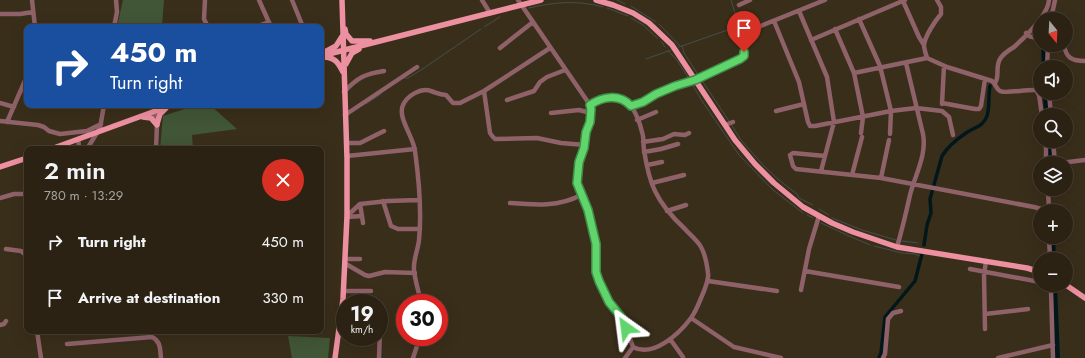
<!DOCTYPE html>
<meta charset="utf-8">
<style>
body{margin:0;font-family:Jost,sans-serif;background:#332a1d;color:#f1f3f6;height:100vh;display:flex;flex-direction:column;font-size:15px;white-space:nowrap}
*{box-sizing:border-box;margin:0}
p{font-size:13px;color:#a6a4a0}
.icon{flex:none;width:22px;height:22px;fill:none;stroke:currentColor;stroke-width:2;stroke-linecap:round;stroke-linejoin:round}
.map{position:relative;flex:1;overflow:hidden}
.panel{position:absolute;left:24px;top:146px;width:300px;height:188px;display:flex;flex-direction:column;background:#2b2214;border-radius:8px;box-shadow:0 4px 16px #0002,0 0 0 1px #473f34}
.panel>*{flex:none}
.hud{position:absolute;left:24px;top:24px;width:300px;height:84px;border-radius:8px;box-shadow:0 4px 16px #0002,0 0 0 1px #473f34;background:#1a4fa0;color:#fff;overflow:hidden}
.needle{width:26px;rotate:162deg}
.buttons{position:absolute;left:1033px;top:12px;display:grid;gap:8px}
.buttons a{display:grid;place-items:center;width:40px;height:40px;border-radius:50%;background:#2b2214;box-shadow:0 4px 16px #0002,0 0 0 1px #473f34;font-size:20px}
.speed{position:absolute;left:336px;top:294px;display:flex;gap:8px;font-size:20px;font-weight:700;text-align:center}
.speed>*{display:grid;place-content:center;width:52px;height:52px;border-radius:50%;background:#2b2214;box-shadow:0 4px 16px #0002,0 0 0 1px #473f34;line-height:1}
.speed small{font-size:10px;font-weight:400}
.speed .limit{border:6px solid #d22;background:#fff;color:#111}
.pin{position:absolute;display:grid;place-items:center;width:34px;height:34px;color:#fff;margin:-41px -17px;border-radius:50% 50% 50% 0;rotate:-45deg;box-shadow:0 0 4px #0007}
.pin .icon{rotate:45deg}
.me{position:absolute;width:44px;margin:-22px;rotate:329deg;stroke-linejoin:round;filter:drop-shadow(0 0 3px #0008)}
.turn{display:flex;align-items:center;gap:14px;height:84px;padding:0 20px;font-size:18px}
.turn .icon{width:52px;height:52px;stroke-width:2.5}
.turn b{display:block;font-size:28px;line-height:34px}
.round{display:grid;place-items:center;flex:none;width:42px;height:42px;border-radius:21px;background:#332a1d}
.head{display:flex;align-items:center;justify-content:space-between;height:68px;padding:0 20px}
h1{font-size:24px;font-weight:600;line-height:30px}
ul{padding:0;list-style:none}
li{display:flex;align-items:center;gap:12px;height:56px;padding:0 20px}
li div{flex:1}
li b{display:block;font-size:15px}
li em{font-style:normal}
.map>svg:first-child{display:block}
.green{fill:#415636}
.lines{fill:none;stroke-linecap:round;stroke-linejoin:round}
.stream{stroke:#434f4f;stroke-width:1}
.canal{stroke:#02171b;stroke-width:3.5}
.river{stroke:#02171b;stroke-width:6}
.minor{stroke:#8f6169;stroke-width:4.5}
.major{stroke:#ed90a1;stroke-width:5.5}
.route-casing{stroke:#3e8a46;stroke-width:10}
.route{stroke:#5fd56b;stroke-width:7}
</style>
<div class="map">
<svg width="1085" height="358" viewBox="0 0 1085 358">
<rect width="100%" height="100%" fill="#392e1a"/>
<path class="green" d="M123 0H164L162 26 117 27Z
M197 105H210L237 129 192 135 193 149H160L163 116Z
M288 336 330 338 328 358H292Z"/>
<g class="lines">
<path class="stream" d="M617 0 625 4
M631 6 656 22
M529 8C554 2 578 0 603 7
M607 8 628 16
M631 18 643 25 657 38
M659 24 680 46
M484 27 500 17
M740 27 748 33 755 34
M661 41 665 47
M682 46 684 53 699 76
M679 47 739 26 731 0
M668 51 676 59 690 80
M646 59 671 50
M404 78H408L424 68 481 29
M701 79 729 121
M692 84 702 101 739 155 773 190 803 213
M366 104 381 94
M731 124 741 140 763 165 779 180 797 194 799 198 813 205
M819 209 829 215
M807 215 813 218
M832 218 862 230 896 240
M821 223 849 236 870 245
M902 241 918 243
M874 246 902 253 915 254 922 257"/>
<path class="canal" d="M924 245 927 225 931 213 930 199 942 156C947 148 957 139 966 133 974 127 983 127 987 116 990 107 988 96 990 86
M879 358 881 353 885 317 915 281 922 254"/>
<path class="river" d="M1044 45 1045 67
M1046 93 1047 115
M1048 145 1049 163
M1052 237 1053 259
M1054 285 1057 358"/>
<path class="minor" d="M32 0 35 27
M205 0 204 19 208 27
M259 0 271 27
M292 0 303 27
M482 0 490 13
M518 0 590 105 591 109 590 122 586 132 584 148 579 162 577 183 588 210 596 244V272L599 281 609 303 624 322 633 347C653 358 679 334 691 318 697 310 700 300 704 291 706 285 709 279 708 273 707 265 705 254 701 247 697 240 690 235 685 229 672 217 662 206 655 191 649 179 646 163 644 150 643 144 644 137 642 132 640 123 635 110 629 104 619 93 601 98 590 105
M937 0 941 7V14C935 21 925 36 924 45 924 49 926 54 927 58L947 67 992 81C996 84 996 89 1000 91 1005 94 1027 89 1036 90L1039 95 1042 115
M903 1 919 37 924 45
M739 5 750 0
M799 11 827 77 834 122 821 171
M0 14H20L33 12
M859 19 880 66 891 111 890 134
M1051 19 1055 0
M774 21 799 82 808 122 810 126H815L891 111 916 108 942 111 949 117 953 135
M114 27 117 12 116 0
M255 27 269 22
M753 29 825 0
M835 29 854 73 863 117 861 133
M1026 33 1029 36 1040 39
M811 40 905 0
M1064 45C1066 58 1072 61 1085 61
M500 48 533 22
M1047 67 1048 45
M854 73 927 58
M995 83C1000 76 995 67 1000 59 1003 54 1009 50 1014 47 1025 37 1048 15 1049 0
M484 91 490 133 493 137 495 139 537 138 561 143 585 145
M344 92C358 77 365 74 384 71
M1049 93 1051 115
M507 100 534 91 540 82 547 77 565 70
M0 103 14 107
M942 103 975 109H979L981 106 985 79
M942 104 944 66
M631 106 643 102 656 94 675 86 695 80 740 59 745 54 742 46
M776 111 804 104
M154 112 157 124 156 149
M551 113 579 110 591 113
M345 115 417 67
M637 120 656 112
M0 121 38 125 44 127 49 131 60 134 87 131 101 124
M7 122 27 76
M725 125 733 122
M1046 141V163
M1053 141 1055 163
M643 142 663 139 674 134 685 135 689 133
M347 143H360L384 131
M78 149 79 146 78 139
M87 149 100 128 104 105
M644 152 661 149 678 144
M347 156 415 149
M825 156 793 153 790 155 793 166 796 169 881 178 1034 207 1048 211
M1060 163 1085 160
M647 165 662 162
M852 175 862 137
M881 178 889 140
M652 183 684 175
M1048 189 1049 211
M0 198 14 194H27
M383 201 391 226 398 229H419
M510 203C535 205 559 207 581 195
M667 211 686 205
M347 216 360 204 388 201 419 200
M362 216 363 223
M347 217 362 216 360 204
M1049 237 1050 259
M897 247C902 230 906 213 910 195 915 175 927 155 923 134L906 63
M6 249 21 251 27 256
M346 259H360
M346 264 365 275 369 276 385 272 415 273
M970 269 1040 282
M805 271 899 287
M708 281 777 291
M1049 285 1051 290 1053 358
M801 290 809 249 819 216
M344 291H371
M421 303C419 292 415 281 414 270 413 260 418 250 419 240 422 211 419 180 415 151 414 138 397 117 403 105 407 96 421 87 431 91 437 93 439 95 446 95L453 103H460L484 91 550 48
M985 314 1028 309
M691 318 734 347 781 358
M0 325 4 324 6 321
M379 325 380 331 379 358
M985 329 984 275 986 261
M37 331 41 358
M670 339 683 357
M67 344 152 337C161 341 160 350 161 358
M413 358 420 337
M625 358 633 347
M883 358 885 354 888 319 893 313 901 311
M998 358 1053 345"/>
<path class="major" d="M596 0 613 5 633 13 649 23 672 45 735 140 755 164 774 183 803 207 832 223 853 232 897 247 1027 268 1040 272
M345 29 346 34 352 41H370
M321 54 336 46 343 35
M321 56 541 0
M325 57C335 58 338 62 343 72
M346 64 352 53 359 49
M143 117 151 118 157 125
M157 124 160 114 166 108
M51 149 172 105
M0 167 27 158
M1066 285 1085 298
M335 358 343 299 347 216V159L342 0"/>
</g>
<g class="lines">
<defs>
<path id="route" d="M626 328 622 318 609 302 599 281 596 272V244L588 210 577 183 579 162 584 148 586 132 590 122 591 109 590 105C602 97 619 93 631 106L643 102 656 94 675 86 695 80 740 59 744 56V52"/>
</defs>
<use href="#route" class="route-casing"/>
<use href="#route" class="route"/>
</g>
</svg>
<div class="buttons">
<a><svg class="needle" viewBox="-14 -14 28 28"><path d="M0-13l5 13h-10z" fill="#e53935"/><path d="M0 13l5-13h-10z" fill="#a6a4a0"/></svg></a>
<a><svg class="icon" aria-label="sound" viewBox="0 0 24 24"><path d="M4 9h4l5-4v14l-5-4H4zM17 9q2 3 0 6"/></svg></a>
<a><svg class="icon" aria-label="search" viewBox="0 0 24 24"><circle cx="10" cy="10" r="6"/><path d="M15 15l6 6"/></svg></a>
<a><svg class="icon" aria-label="layers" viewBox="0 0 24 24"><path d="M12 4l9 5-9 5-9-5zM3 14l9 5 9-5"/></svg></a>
<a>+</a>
<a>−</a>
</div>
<div class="speed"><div>19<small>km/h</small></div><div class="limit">30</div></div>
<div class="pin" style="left:744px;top:52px;background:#d93025"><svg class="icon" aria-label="arrive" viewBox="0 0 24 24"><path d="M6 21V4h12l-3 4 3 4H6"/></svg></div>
<svg class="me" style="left:626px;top:328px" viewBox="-20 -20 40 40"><path d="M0-17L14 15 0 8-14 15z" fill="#5fd56b" stroke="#fff" stroke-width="4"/></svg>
<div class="hud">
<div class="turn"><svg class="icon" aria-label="right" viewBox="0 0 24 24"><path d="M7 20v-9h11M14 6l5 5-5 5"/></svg><div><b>450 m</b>Turn right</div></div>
</div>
<section class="panel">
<div class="head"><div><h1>2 min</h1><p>780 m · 13:29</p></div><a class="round" style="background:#d93025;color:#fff"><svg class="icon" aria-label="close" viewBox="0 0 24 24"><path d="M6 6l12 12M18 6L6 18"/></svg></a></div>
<ul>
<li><svg class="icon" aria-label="right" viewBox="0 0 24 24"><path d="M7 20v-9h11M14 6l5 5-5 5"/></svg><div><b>Turn right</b></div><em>450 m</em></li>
<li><svg class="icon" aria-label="arrive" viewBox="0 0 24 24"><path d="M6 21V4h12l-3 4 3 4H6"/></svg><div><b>Arrive at destination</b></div><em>330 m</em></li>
</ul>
</section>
</div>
